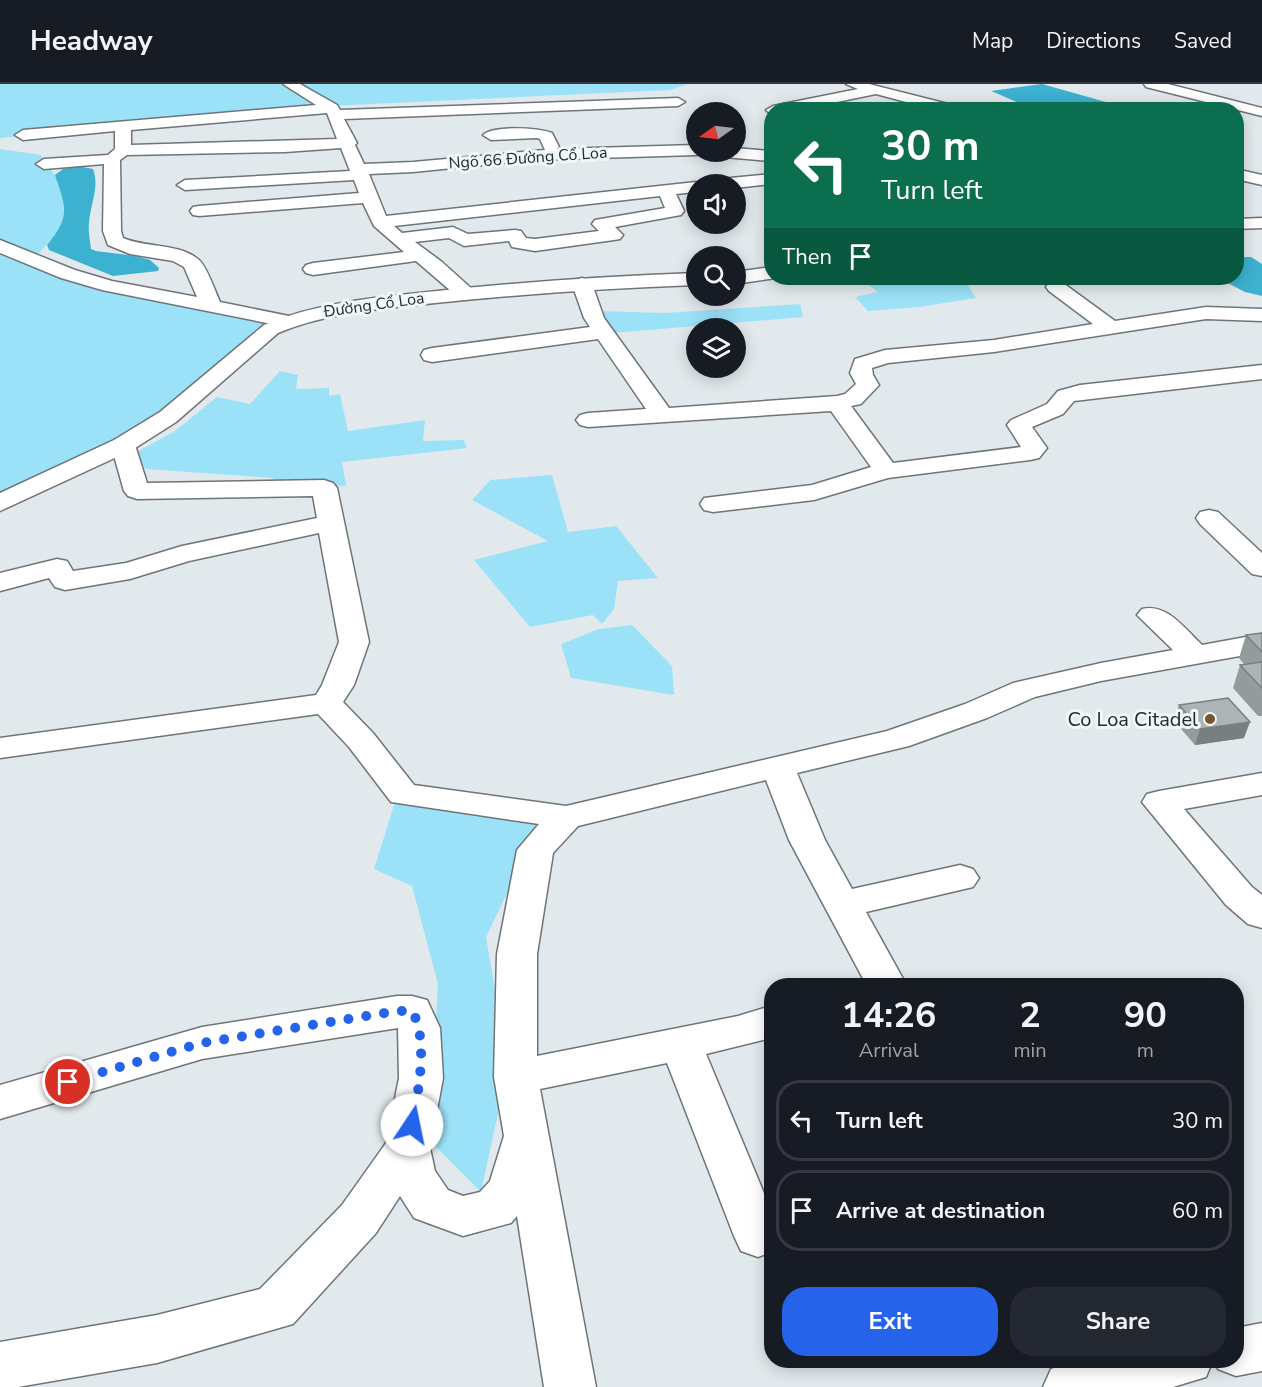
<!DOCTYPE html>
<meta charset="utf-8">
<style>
body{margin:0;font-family:"Nunito Sans",sans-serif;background:#242831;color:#f1f3f6;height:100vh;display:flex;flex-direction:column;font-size:22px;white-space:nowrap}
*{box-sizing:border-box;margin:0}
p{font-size:20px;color:#9ea1a6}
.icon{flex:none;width:33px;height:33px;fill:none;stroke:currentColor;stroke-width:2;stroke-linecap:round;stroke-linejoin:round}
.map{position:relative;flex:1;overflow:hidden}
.side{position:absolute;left:764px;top:894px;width:480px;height:390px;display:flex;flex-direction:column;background:#171b24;border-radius:24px;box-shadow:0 3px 15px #0003}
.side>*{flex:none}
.guide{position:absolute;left:764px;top:18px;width:480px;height:183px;border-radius:24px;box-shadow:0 3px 15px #0003;background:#0b6e4f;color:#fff;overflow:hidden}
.needle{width:39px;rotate:256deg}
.tools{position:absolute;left:686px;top:18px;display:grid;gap:12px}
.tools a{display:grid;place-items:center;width:60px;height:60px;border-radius:50%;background:#171b24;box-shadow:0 3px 15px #0003;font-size:30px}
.pin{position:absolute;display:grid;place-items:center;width:51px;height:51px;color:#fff;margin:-26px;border:3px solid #fff;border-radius:50%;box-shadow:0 2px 6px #0007}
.me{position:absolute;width:66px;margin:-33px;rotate:11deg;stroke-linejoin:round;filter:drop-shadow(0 0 4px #0008)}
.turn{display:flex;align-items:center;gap:21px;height:126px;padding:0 18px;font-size:27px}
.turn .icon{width:78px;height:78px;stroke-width:2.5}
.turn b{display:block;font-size:42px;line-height:51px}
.then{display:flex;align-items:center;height:57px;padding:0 18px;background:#0003;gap:12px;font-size:22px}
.eta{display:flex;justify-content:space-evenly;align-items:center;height:102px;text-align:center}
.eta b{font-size:36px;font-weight:700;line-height:42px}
.cta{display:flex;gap:12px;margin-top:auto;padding:12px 18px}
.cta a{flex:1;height:69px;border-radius:24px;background:#2563eb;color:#fff;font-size:24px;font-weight:700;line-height:69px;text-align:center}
.cta a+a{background:#242831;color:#f1f3f6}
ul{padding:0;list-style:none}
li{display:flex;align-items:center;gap:18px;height:81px;margin:0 12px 9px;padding:0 6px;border:3px solid #363941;border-radius:24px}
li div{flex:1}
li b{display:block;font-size:22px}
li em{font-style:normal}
header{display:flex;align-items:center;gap:36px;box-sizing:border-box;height:84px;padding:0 30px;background:#171b24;border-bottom:2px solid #363941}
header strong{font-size:28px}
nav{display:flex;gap:33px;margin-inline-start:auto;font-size:21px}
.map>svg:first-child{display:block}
.green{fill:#9be2f8}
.water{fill:#3db1d0}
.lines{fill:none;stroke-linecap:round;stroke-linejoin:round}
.street-casing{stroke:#6e7477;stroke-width:3}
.secondary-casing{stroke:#6e7477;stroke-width:3}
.street{fill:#fff;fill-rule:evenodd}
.secondary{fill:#fff;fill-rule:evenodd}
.wall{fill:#959b9d}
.shaded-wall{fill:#797e80}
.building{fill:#adb4b7;stroke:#797e80;stroke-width:1.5}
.route{stroke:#2563eb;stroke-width:10;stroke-dasharray:0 18}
.poi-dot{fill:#77552d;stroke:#eff7f9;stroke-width:2}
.labels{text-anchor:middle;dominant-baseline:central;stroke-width:6;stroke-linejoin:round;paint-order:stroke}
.far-street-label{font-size:16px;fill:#27292a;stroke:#eff7f9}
.poi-label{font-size:20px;fill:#27292a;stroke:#eff7f9;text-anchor:end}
</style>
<header>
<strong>Headway</strong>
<nav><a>Map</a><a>Directions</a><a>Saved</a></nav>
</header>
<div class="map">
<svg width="1262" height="1303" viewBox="0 0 1262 1303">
<rect width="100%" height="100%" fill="#e2e9ec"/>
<path class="green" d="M0 0H687L670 6 329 22 0 54Z
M0 65 41 71C44 80 50 83 55 91 60 99 67 122 65 133 61 147 43 165 33 175L109 202 287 237 168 333 0 419Z
M859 194H938L939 197H965L976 214 919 223 868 227 855 213 878 208Z
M800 220 803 233 612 249 599 227 665 229Z
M280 287 298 291 296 305 329 304V312L340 310 348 347 425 336 423 357 464 356 467 364 342 378 346 402 272 400 273 394 146 385 133 370 175 347 217 313 250 320Z
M552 391 568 448 616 442 658 494 618 497 614 525 602 540 593 531 530 543 474 476 548 457 472 416 490 396Z
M632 541 672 582 674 611 571 594 561 560 599 545Z
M395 718 541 739 486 853 508 984 481 1108 425 1052 433 984 438 900 412 802 374 785Z"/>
<path class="water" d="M1042 0 1113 20 1092 25H1033L991 7Z
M78 82 93 85C100 103 90 121 89 139 88 147 90 156 91 165L96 167 136 172 150 176 159 184 158 187 113 192 49 166 47 161C71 132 66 124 55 91L63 85Z
M1236 173H1251L1262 180V212L1245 208 1218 194H1236Z"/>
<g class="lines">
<defs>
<path id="street" d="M283 0H300L337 21 340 26 678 14 685 18 678 22 344 35 357 59 355 61 364 80 413 78 545 66 540 55 537 54 491 56 483 51C493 41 539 44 552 49L559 63 557 65 696 61V68H703L696 71 532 76 413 88 369 90 386 132 696 98 703 100H696V108L676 110 684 127 681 131 615 143 623 151 620 155 614 156 535 167 512 163 509 157 464 162 449 154 415 158 442 178 473 206 476 210 473 214H459L416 177 313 191 306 189 303 185 306 181 313 179 404 168 374 142 363 119 199 132 193 131 190 127 193 123 199 122 359 109 354 96 185 106 177 101 185 96 350 87 341 64 285 68 127 71 120 76 121 147 123 154C146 164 180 159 199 176 207 183 215 207 220 218L294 233 297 237 294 241 287 243 102 206 61 194 0 169V156L75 186 112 197 197 213 184 183 173 177 130 170 108 161 103 147 104 80 44 85 36 80 44 75 108 71 115 65V47L23 56 15 51 23 46 316 21ZM327 29 337 55 131 61V46ZM660 112 665 124 595 136 592 140 599 147 535 155 526 154 521 147 515 146 468 150 453 143 402 149 394 142Z
M846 0H869L960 23 962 26H936L876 10 798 26H771V30L766 26 773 22 858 5Z
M1144 0H1168L1262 24V32L1146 3Z
M735 64 771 67V77L724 73 716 68H735Z
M1236 85 1262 91V101L1236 95Z
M771 90V100L735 104V100H712L720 95Z
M582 194 589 196 592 200 604 234 669 324 837 312 845 310 856 300 850 289 855 275 885 266 994 256 1093 240 1049 207 1046 203 1049 199H1063L1115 237 1206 223 1262 225V237L1206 235 994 268 888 279 872 284 873 291 879 301 861 320 851 322 893 379 1021 363 1007 341 1011 336 1047 320 1058 307 1080 301 1262 281V295L1074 317 1063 330 1032 343 1047 364 1039 374 1030 376 888 394 814 416 713 428 704 426 700 420 704 414 812 401 871 383 831 327 588 343 580 341 576 336 580 331 588 329 646 325 598 255 432 278 424 276 421 271 424 266 432 264 590 243 584 234 572 200 575 196Z
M123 354 132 356 135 361 147 399 324 396 333 399 337 404 369 558 354 601 343 618 373 649 414 701 566 722 887 647 965 620 1013 599 1101 579 1173 566 1137 531 1142 525C1167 519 1185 545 1202 561L1262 550V568L1101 597 1035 613 987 634 909 662 797 689 825 756 852 805 960 781 973 785 979 794 973 803 866 828 907 902H867L789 756 766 696 578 742 553 769 537 870V972L738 932 771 922V954L706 970 771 1126V1168L758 1173 741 1167 734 1152 667 979 540 1005 596 1303H544L517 1132 511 1139 463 1152 414 1134 400 1112 376 1149 293 1240 157 1279 18 1303H0V1258L157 1231 260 1205 342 1121 386 1059 399 994 398 944 202 975 0 1035V1001L202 943 397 912H412L427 916 440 944 443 994 430 1064 435 1087 448 1106 463 1112 480 1108 490 1097 504 1052 494 993 497 870 517 766 539 740 391 718 349 663 318 630 0 674V654L316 611 322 601 339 558 319 449 189 477 130 495 65 506 55 503 49 494 0 507V489L57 475 67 477 73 487 126 479 182 462 317 434 313 412 137 415 128 412 124 407 111 361 114 356Z
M1209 426 1218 428 1262 469V492L1252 490 1200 440 1196 434 1200 428Z
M1262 689V711L1184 725 1252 803 1262 811V844L1248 840 1226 821 1142 718 1147 710 1159 707Z
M1262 1239V1287L1236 1292 1218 1285 1214 1276H1236V1244Z
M1074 1276H1213L1206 1293 1173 1303H1043L1051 1285Z"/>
<path id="secondary" d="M1262 134V144L1236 145V135Z
M771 183V194H776L735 200V188Z
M696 189V201C609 204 522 210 435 219 381 225 329 228 278 249L176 338 132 366 0 427V409L114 356 160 328 264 241C319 218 378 213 437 207 523 198 609 192 696 189Z"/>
</defs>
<use href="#street" class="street-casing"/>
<use href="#secondary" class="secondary-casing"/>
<use href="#street" class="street"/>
<use href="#secondary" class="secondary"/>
</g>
<path class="wall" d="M1262 549V632H1258L1233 604 1240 581 1244 580 1239 574 1246 551Z
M1179 621 1244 654 1195 661 1174 637Z"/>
<path class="shaded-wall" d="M1250 638 1244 654 1195 661 1200 645Z"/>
<path class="building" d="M1262 549V568L1246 551Z
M1262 578V604L1240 581Z
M1228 614 1250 638 1200 645 1179 621Z"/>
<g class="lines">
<path class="route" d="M68 998 202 959 397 927H412C429 955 418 1010 412 1041"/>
</g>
<circle class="poi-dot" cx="1210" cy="635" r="6"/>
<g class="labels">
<g class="far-street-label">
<text transform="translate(528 74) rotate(-4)">Ngõ 66 Đường Cổ Loa</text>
<text transform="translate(374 221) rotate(-8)">Đường Cổ Loa</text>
</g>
<g class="poi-label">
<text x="1198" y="635">Co Loa Citadel</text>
</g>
</g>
</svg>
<div class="tools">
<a><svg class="needle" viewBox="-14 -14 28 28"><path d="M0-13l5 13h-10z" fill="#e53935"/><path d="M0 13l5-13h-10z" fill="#9ea1a6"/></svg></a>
<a><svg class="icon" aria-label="sound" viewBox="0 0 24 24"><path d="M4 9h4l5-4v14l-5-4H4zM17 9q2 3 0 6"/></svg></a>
<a><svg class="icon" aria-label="search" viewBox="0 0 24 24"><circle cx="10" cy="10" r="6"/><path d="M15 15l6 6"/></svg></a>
<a><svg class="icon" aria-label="layers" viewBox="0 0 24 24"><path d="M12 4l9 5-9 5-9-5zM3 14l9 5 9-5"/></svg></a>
</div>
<div class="pin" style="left:68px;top:998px;background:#d93025"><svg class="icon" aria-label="arrive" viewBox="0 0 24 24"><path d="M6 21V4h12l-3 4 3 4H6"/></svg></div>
<svg class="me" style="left:412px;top:1041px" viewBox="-20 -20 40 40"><circle r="19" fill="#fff"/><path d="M0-13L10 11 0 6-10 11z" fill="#2563eb"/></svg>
<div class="guide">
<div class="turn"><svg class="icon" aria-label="left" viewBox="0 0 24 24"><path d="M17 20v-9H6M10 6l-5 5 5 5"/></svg><div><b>30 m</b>Turn left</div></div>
<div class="then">Then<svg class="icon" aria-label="arrive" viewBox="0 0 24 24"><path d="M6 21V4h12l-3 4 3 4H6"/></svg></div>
</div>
<section class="side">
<div class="eta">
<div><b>14:26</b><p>Arrival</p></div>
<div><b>2</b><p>min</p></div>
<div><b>90</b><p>m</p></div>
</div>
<ul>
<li><svg class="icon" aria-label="left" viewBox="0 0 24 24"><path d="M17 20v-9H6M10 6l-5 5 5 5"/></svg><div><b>Turn left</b></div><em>30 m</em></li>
<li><svg class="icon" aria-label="arrive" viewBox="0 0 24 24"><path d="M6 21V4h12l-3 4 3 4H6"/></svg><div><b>Arrive at destination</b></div><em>60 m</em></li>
</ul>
<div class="cta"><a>Exit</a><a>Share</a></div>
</section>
</div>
